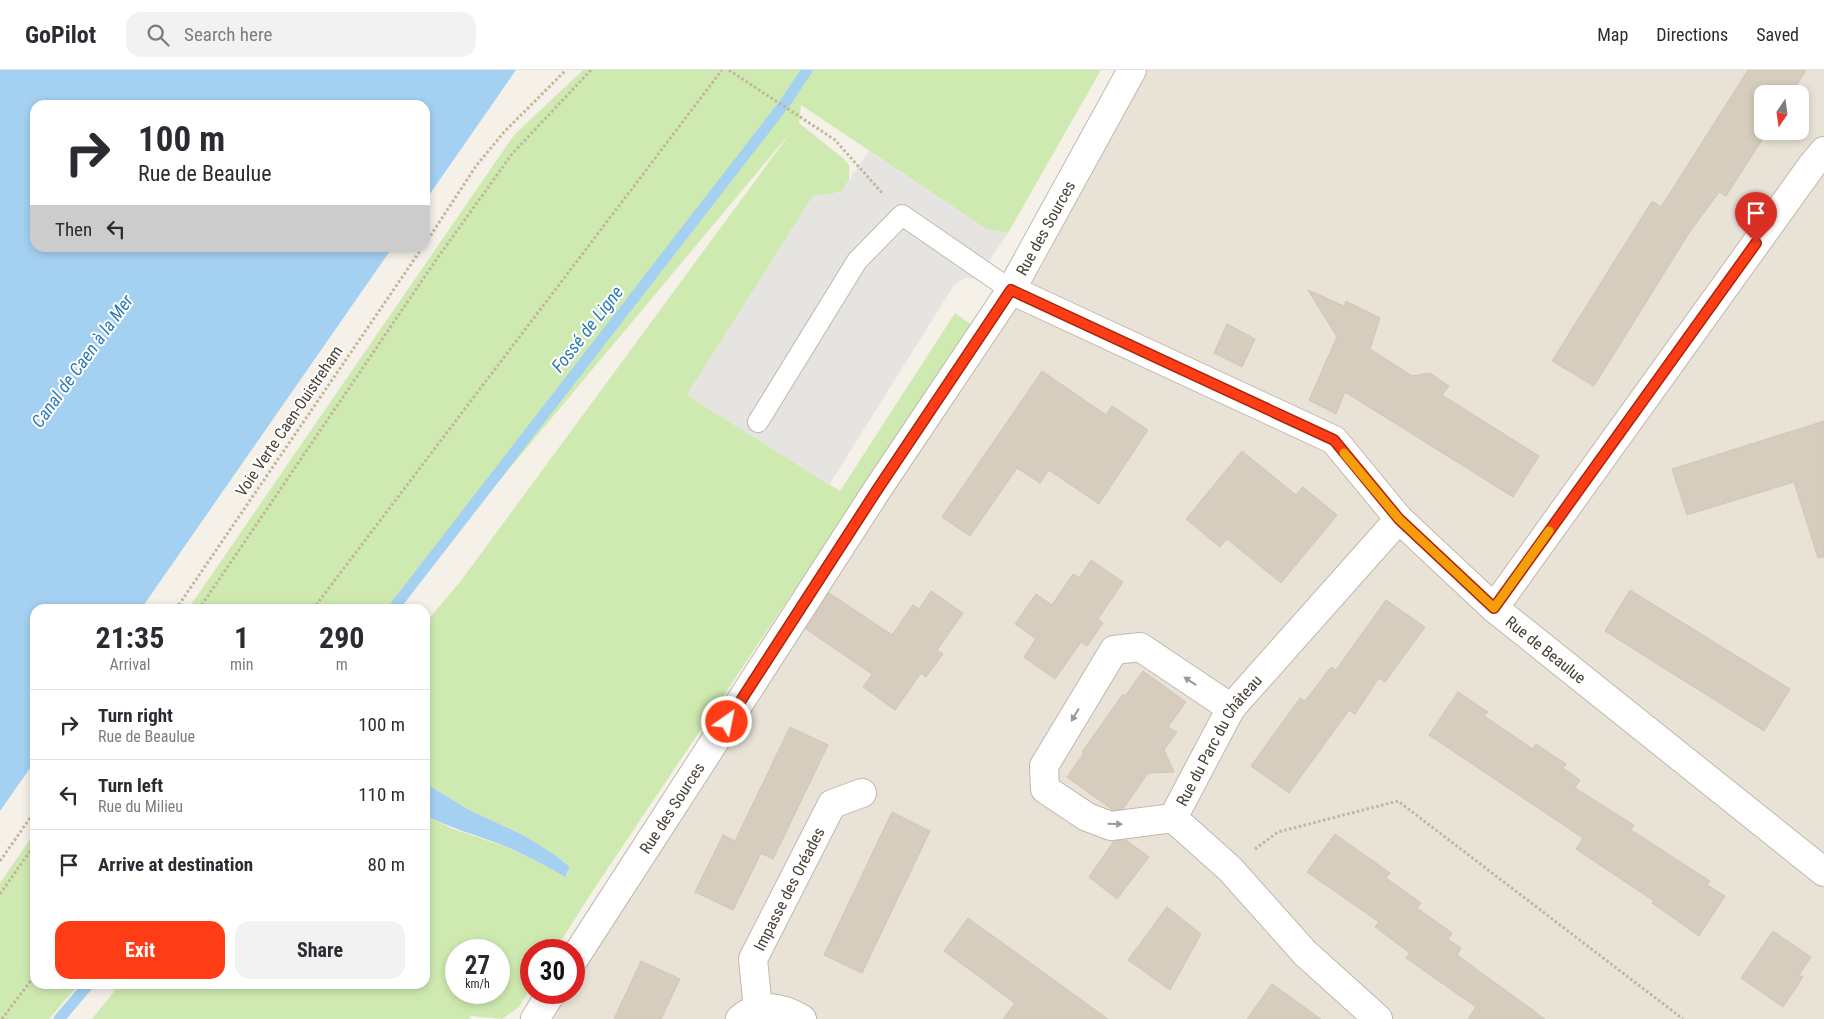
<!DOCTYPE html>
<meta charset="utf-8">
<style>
body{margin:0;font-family:"Roboto Condensed",sans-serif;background:#f2f2f3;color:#2b2b33;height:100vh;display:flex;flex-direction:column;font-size:19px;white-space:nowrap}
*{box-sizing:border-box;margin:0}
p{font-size:16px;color:#7c7c81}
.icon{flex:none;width:28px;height:28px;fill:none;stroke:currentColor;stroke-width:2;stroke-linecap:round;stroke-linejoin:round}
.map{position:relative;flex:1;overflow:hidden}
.drawer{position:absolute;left:30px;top:534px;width:400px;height:385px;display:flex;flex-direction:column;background:#fff;border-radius:15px;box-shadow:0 2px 8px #0003}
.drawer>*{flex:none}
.banner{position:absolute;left:30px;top:30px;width:400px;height:152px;border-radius:15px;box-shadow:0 2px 8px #0003;background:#fff;color:#2b2b33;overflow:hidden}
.needle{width:32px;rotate:193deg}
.tools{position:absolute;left:1754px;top:15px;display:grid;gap:10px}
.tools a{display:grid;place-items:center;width:55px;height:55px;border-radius:10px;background:#fff;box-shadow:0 2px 8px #0003;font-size:25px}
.speed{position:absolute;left:445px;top:869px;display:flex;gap:10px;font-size:25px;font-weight:700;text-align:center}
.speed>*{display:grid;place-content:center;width:65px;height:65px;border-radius:50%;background:#fff;box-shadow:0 2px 8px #0003;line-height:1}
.speed small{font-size:12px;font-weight:400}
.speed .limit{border:8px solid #d22;background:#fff;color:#111}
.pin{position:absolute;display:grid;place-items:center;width:42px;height:42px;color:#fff;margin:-51px -21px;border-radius:50% 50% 50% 0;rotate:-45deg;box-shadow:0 0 5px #0007}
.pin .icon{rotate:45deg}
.me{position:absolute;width:55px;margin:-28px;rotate:33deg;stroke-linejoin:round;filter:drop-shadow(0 0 4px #0008)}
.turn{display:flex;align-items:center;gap:18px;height:105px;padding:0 25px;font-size:22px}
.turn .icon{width:65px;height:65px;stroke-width:2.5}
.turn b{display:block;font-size:35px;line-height:42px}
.then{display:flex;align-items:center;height:48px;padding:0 25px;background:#0003;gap:10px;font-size:19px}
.eta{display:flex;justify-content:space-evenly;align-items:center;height:85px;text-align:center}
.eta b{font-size:30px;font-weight:700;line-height:35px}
.cta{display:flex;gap:10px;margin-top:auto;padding:10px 25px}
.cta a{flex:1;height:58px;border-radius:15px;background:#fe3c16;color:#fff;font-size:20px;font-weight:700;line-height:58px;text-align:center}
.cta a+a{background:#f2f2f3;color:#2b2b33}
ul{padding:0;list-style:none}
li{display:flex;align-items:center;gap:15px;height:70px;padding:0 25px;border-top:1px solid #e1e1e2}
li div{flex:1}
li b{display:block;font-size:19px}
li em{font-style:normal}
header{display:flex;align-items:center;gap:30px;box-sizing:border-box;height:70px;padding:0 25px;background:#fff;border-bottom:1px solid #e1e1e2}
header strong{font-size:24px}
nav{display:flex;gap:28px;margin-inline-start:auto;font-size:18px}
.search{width:350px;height:45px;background:#f2f2f3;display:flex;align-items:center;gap:12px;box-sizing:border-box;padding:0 18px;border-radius:15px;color:#7c7c81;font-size:19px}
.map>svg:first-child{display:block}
.residential{fill:#e9e3d7;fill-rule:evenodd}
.green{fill:#cfeab1;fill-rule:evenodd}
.parking{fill:#e6e4e0}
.water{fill:#a4d1f2}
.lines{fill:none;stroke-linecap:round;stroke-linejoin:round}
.stream{stroke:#a4d1f2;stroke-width:11}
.building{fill:#d7cdbe;stroke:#d2c5b1}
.service-casing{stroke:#c0b9ab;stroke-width:22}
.minor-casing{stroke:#c0b9ab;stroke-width:30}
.path{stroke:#c3b59c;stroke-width:3;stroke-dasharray:2.5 2.5;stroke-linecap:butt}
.service{stroke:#fff;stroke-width:20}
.minor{stroke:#fff;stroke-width:28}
.oneway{fill:#9b9791}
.route-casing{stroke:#a5270e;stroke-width:12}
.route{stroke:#fe3c16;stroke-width:9}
.slow{stroke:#f59e0b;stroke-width:9}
.labels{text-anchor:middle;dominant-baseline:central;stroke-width:4;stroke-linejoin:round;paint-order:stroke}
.street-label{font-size:16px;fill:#494237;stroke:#fff}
.water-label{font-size:18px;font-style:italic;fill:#2d7bb8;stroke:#fff}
</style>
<header>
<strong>GoPilot</strong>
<div class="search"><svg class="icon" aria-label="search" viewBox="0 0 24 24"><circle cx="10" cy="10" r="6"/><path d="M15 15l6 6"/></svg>Search here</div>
<nav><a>Map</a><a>Directions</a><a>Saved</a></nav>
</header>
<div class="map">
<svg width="1824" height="949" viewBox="0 0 1824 949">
<rect width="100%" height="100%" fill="#f5f1e9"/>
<path class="residential" d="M1143 0H1824V949H519L537 923 574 922V880L609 814 1042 196ZM1762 24H1800V61H1762Z"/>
<path class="green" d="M583 0H1101L1008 163 986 159 801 35 799 53 844 89 849 95V110L841 122 813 126 687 325 840 421 955 243 972 255 594 819 555 880H531V917L519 937 502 949 471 946 469 949H92L120 914H425V745L453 759 503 776 533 789 566 806 570 797 555 785 525 766 469 740 425 713V553L460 512 791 62 392 539H188L514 65ZM456 880H499V922H456Z
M35 762V914H79L49 949H0V813Z"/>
<path class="parking" d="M869 81 986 159 1008 163 977 209 965 208 954 215 829 415 687 325 813 126 841 122Z"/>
<path class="water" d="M0 0H516L425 131V35H35V178H392L141 539H35V691L0 741Z
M425 713 469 740 525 766 555 785 570 797 565 807C545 795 524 784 502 775 476 765 450 758 425 745Z"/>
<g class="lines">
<path class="stream" d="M393 539 785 33 807 0
M59 949 89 914"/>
</g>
<path class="building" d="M1748 0H1806L1791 24H1762V61H1767L1762 70 1726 126 1719 122 1689 163 1594 316 1552 291 1652 131 1661 137Z
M1308 220 1344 236 1346 231 1380 248 1370 279 1412 306 1430 303 1449 316 1442 325 1539 386 1513 427 1345 322 1336 344 1309 330 1337 267Z
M1227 254 1255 269 1242 297 1214 283Z
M1042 301 1106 345 1112 336 1148 360 1099 434 1049 400 1040 413 1017 398 970 466 942 447Z
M1824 351V487L1818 488 1794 412 1687 445 1672 399Z
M1242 381 1296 425 1303 417 1337 445 1281 513 1227 469 1220 477 1186 449Z
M1091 490 1123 512 1098 549 1103 553 1087 576 1081 572 1055 609 1024 587 1036 569 1015 554 1036 524 1052 535 1073 504 1079 508Z
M1630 520 1790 619 1764 661 1605 561Z
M931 521 963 543 937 580 943 584 926 607 921 603 895 640 863 617 872 604 806 559 829 523 892 565 913 535 919 539Z
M1386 530 1425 557 1385 612 1379 608 1355 644 1349 640 1289 723 1251 696 1300 628 1305 631 1331 597 1336 600Z
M1143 601 1186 632 1168 657 1177 662 1164 680 1174 702 1148 703 1123 739 1113 740 1067 707 1084 683 1082 682 1123 624 1125 626Z
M1458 622 1488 642 1484 646 1533 679 1536 674 1566 694 1563 698 1580 710 1575 718 1634 755 1631 760 1710 811 1707 815 1725 826 1699 866 1652 833 1654 831 1576 779 1583 768 1429 665Z
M790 657 828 675 773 789 761 783 733 840 695 822 723 765 735 771Z
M892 742 930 761 862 903 824 885Z
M1335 764 1390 803 1386 808 1421 833 1417 838 1452 863 1448 869 1461 878 1457 885 1545 949H1468L1476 937 1406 888 1410 883 1375 857 1379 852 1307 802Z
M1126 770 1149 787 1117 829 1089 807 1114 771Z
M1167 837 1201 864 1170 920 1128 890Z
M968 848 1108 949H1003L1015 933 944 881Z
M1773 861 1811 887 1799 905 1803 907 1783 937 1741 908Z
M641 891 680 909 661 949H614Z
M1272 914 1321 949H1247Z"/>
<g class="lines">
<defs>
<path id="service" d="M758 352 857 191 902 145 1011 220"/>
<g id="minor">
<path id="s1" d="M1011 220 1334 370 1399 449 1494 538 1824 802"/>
<path d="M1494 538 1813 94 1824 81"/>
<path d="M1173 748 1111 756 1087 747 1045 719 1044 696 1114 580 1140 577 1231 638"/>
<path id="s2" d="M574 889 877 420 1011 220 1132 0"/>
<path id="s3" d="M758 939 753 889 832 734 862 723"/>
<path d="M535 949 552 922"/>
<path d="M740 949C758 932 783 937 802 949"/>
<path id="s4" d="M1378 949 1305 883 1230 799 1173 748 1231 638 1399 449"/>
</g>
</defs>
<use href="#service" class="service-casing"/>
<use href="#minor" class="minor-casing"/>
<path class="path" d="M729 0 835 70 883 124
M425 174 476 96 504 62 566 0
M176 539 422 178
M199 539 436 190 512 84 591 0
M313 539 722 0
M1255 779 1278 762 1398 731 1683 949
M0 791 35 741
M0 824 35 774
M2 949 35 905"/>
<use href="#service" class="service"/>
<use href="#minor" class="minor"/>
</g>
<defs><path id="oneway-solid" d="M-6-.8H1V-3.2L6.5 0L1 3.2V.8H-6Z" transform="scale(1.25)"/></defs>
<g class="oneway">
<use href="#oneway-solid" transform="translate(1190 611) rotate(-146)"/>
<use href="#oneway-solid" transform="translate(1075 645) rotate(121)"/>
<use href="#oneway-solid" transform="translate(1115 754) rotate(1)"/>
</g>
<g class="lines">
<defs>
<path id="route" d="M727 652 877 420 1011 220 1334 370 1399 449 1494 538 1756 173"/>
</defs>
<use href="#route" class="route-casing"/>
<use href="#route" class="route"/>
<path class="slow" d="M1344 383 1399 449 1494 538 1549 461"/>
</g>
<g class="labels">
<g class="street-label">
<text stroke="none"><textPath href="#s2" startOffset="870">Rue des Sources</textPath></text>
<text transform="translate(289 351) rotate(-56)">Voie Verte Caen-Ouistreham</text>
<text stroke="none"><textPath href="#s1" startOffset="655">Rue de Beaulue</textPath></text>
<text stroke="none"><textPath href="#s4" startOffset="378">Rue du Parc du Château</textPath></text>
<text stroke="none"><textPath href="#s2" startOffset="180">Rue des Sources</textPath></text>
<text stroke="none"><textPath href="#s3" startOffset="129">Impasse des Oréades</textPath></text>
</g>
<g class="water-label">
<text transform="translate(587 259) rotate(-52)">Fossé de Ligne</text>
<text transform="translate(82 291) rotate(-54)">Canal de Caen à la Mer</text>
</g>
</g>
</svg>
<div class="tools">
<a><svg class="needle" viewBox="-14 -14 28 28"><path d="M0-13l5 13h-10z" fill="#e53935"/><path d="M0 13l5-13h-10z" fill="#7c7c81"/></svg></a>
</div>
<div class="speed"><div>27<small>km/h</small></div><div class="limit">30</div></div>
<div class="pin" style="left:1756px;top:173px;background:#d93025"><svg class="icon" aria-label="arrive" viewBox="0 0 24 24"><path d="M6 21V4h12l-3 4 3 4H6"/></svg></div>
<svg class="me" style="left:727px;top:652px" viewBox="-20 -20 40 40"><circle r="17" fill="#fe3c16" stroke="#fff" stroke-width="3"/><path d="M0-11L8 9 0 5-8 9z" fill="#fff"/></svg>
<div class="banner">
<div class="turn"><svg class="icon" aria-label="right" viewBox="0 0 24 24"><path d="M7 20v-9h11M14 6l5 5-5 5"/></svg><div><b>100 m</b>Rue de Beaulue</div></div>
<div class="then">Then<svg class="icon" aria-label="left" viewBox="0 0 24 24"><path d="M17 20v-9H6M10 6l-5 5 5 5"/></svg></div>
</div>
<section class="drawer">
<div class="eta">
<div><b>21:35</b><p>Arrival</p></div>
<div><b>1</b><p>min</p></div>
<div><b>290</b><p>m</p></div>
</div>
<ul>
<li><svg class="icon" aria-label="right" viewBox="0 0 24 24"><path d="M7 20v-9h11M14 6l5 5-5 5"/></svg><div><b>Turn right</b><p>Rue de Beaulue</p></div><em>100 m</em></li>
<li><svg class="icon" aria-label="left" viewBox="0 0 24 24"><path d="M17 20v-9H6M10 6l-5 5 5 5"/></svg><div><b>Turn left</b><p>Rue du Milieu</p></div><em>110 m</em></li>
<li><svg class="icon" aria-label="arrive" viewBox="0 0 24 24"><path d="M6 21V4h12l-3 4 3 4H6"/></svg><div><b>Arrive at destination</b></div><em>80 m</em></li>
</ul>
<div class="cta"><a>Exit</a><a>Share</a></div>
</section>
</div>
